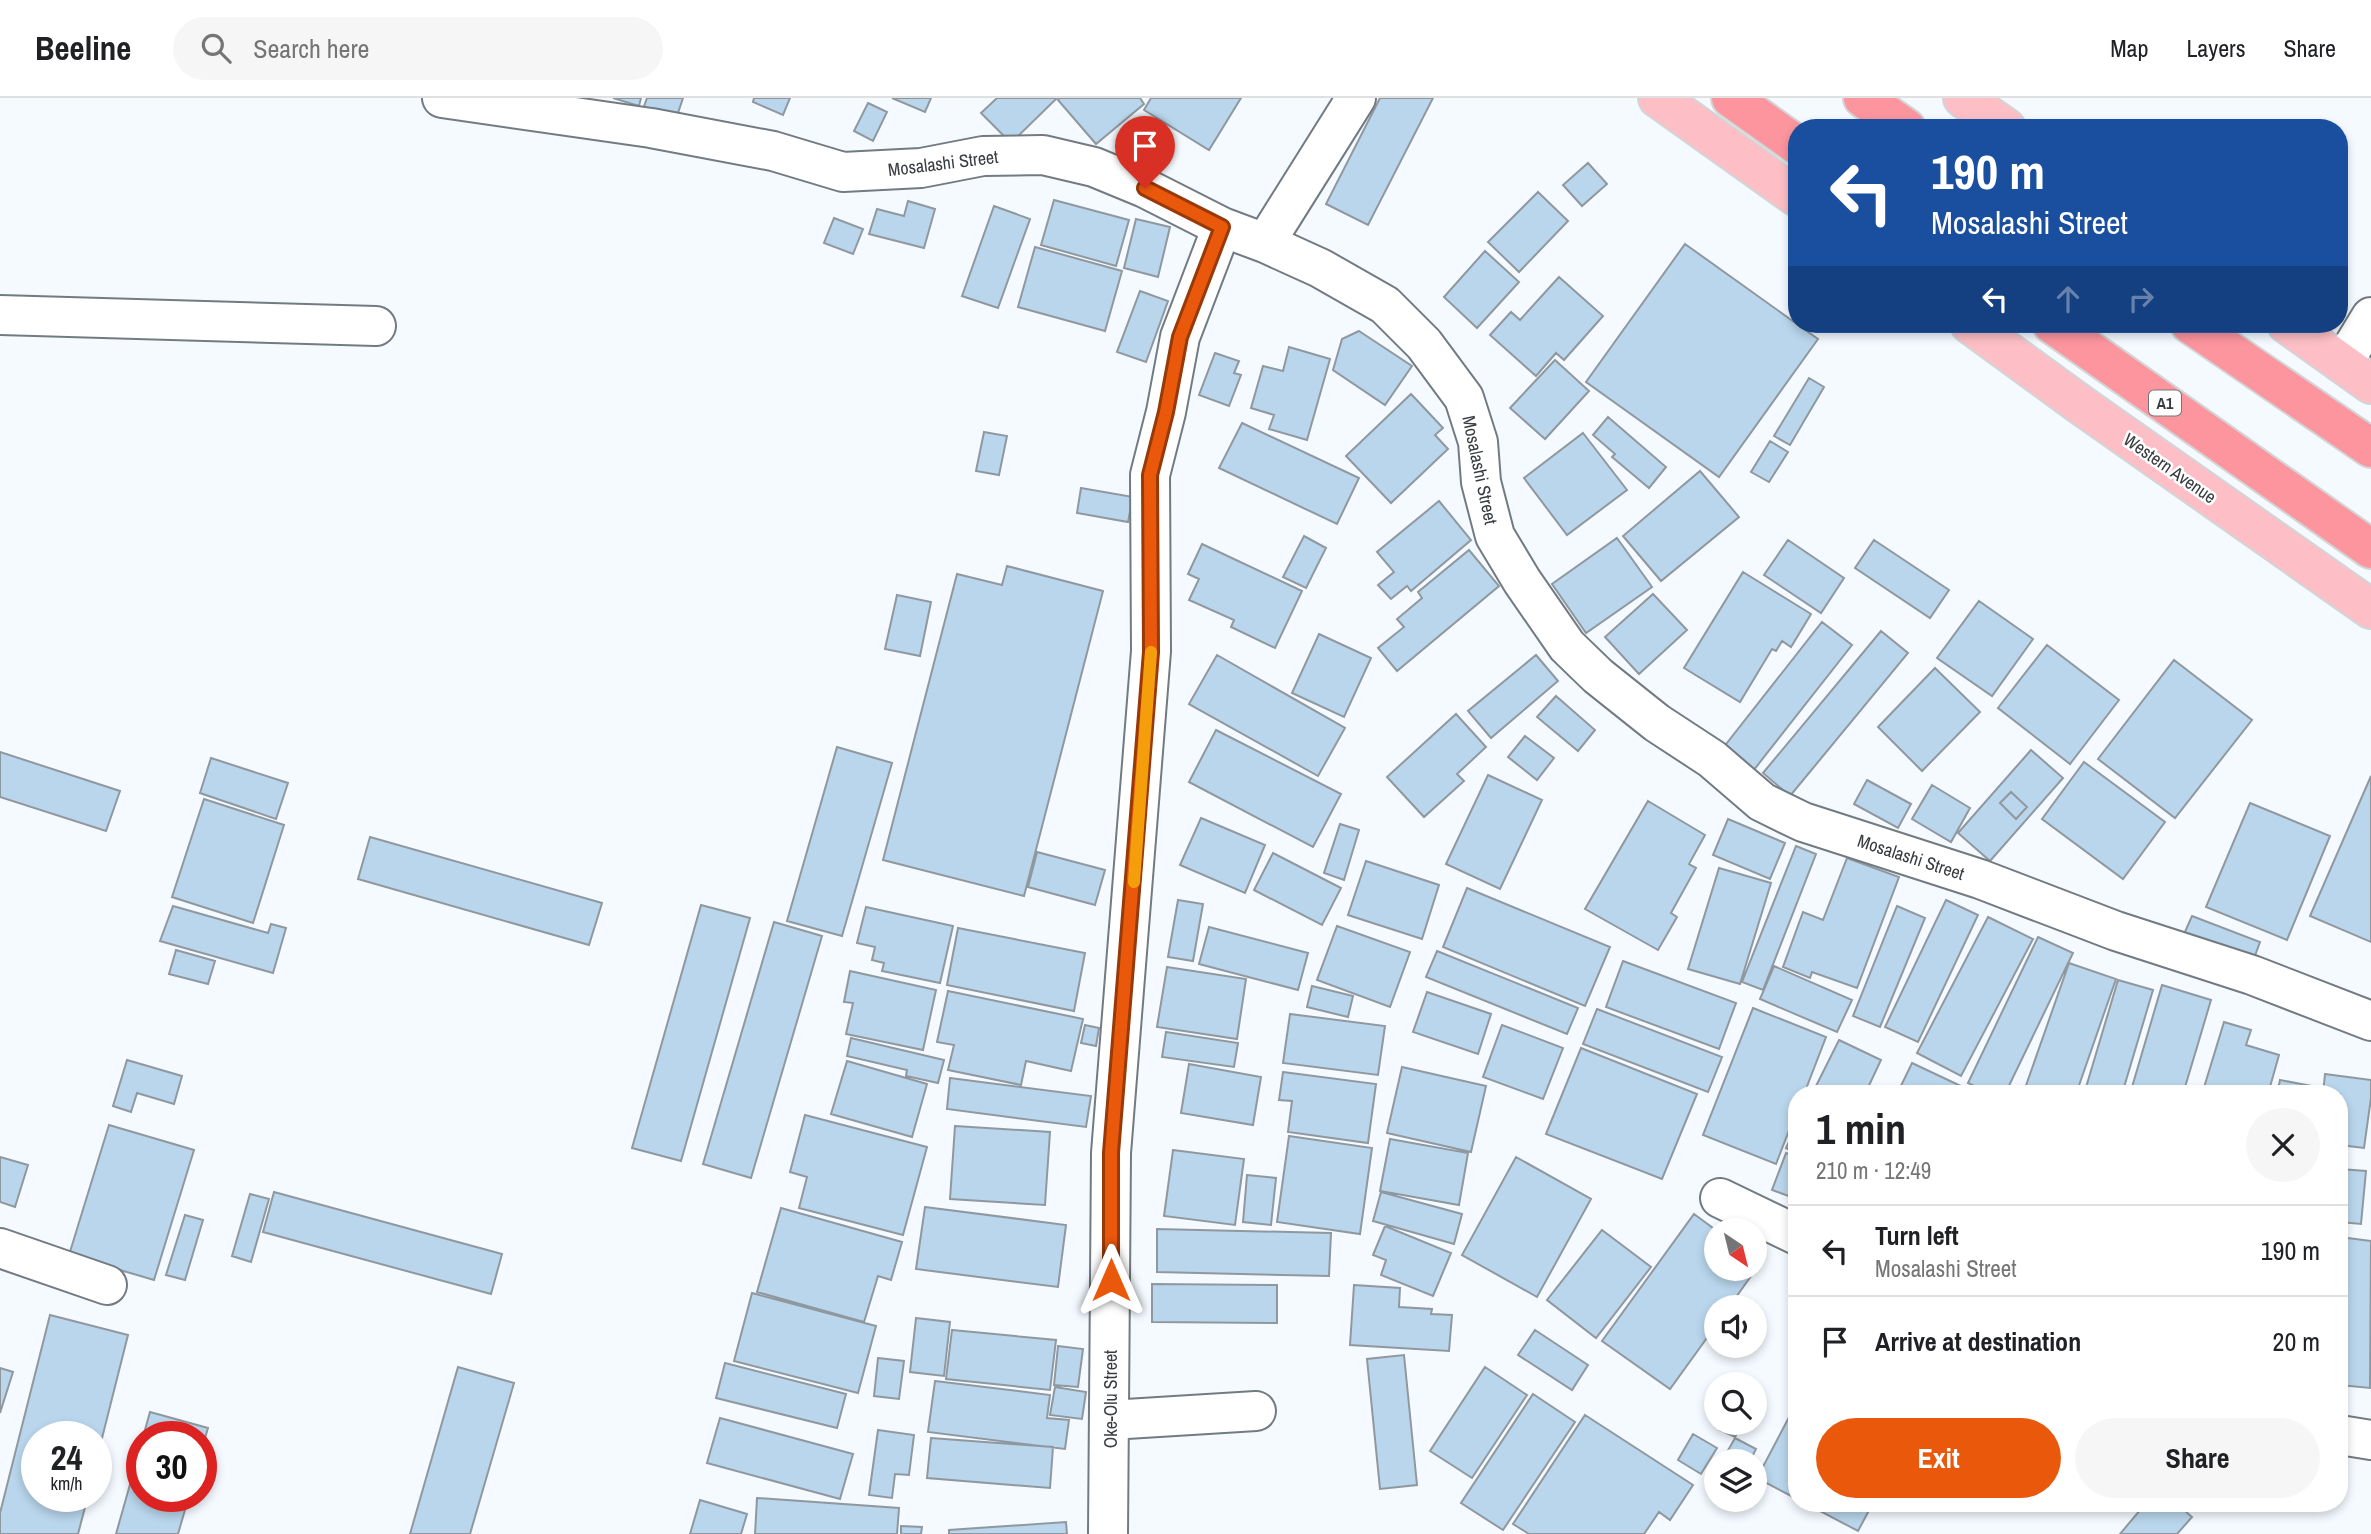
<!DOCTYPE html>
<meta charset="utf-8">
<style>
body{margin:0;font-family:"Archivo Narrow",sans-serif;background:#f6f6f6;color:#202124;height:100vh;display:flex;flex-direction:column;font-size:26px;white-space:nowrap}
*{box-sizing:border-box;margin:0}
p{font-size:23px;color:#757577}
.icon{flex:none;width:38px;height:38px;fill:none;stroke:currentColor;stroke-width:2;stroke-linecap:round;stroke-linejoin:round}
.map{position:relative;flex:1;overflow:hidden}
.side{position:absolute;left:1788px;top:987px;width:560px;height:427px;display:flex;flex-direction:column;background:#fff;border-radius:28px;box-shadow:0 4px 10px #0003}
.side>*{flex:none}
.hud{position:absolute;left:1788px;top:21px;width:560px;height:214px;border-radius:28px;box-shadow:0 4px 10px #0003;background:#1a4fa0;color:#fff;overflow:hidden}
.needle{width:46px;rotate:145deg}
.controls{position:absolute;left:1704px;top:1120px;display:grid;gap:14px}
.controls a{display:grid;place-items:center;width:63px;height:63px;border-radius:50%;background:#fff;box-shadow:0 4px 10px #0003;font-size:35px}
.speed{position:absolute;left:21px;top:1323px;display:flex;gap:14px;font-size:35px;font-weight:700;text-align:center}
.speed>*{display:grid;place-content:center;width:91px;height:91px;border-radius:50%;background:#fff;box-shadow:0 4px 10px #0003;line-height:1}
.speed small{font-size:18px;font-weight:400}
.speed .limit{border:10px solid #d22;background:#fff;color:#111}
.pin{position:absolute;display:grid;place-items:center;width:60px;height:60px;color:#fff;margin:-72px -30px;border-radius:50% 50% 50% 0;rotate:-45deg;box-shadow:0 0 7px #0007}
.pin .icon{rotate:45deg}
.me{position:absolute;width:77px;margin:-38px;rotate:0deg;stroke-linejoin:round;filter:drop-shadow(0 0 5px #0008)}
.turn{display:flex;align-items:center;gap:24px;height:147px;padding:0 28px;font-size:32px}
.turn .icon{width:91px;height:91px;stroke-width:2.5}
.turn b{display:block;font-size:49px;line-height:60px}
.lanes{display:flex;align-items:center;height:66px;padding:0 28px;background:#0003;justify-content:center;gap:35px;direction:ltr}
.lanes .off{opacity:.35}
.round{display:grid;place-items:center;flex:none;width:74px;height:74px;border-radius:37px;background:#f6f6f6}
.summary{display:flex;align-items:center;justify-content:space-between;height:119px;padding:0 28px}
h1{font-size:42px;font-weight:700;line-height:52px}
.primary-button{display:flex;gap:14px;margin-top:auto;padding:14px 28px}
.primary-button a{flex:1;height:80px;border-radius:42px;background:#ea580c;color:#fff;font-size:28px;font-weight:700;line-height:80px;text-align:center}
.primary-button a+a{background:#f6f6f6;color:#202124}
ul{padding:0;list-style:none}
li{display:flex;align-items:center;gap:21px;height:91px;padding:0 28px;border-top:2px solid #e0e0e0}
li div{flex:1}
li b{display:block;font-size:26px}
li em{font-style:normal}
header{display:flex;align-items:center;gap:42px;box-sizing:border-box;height:98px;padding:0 35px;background:#fff;border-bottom:2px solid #e0e0e0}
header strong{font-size:33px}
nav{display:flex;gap:38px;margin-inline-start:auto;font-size:24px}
.search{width:490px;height:63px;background:#f6f6f6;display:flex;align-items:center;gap:18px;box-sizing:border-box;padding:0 24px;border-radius:38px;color:#757577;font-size:26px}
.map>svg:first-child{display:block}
.building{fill:#b9d6ec;stroke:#90989f;stroke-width:2;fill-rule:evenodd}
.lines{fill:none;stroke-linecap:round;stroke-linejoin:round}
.minor-casing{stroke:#727b81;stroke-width:42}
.major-casing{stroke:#d3d4d5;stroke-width:42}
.highway-casing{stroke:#d3d4d5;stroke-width:42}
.minor{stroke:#fff;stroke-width:38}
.major{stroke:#fdbfc5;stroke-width:38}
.highway{stroke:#fc959e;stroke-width:38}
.route-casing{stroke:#983908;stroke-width:18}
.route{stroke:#ea580c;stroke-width:12}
.slow{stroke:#f59e0b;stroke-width:12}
.labels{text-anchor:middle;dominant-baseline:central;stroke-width:5;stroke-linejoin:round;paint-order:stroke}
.shield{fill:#fff;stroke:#747679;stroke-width:2}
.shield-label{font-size:16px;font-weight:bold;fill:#383c3f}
.street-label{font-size:18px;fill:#383c3f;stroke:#fff}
</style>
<header>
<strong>Beeline</strong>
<div class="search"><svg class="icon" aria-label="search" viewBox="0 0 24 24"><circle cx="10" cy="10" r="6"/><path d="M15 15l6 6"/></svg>Search here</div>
<nav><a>Map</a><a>Layers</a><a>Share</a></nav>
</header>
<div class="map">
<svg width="2371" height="1436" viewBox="0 0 2371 1436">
<rect width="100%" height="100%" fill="#f4faff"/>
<path class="building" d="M613 0H641L639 8Z
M647 0H683L676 21 643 11Z
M754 0H790L783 17 753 4Z
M892 0H931L925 14Z
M997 0H1057L1011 45 981 15Z
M1060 0H1140L1144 6 1096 46 1058 2Z
M1151 0H1241L1209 52 1144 12Z
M1380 0H1433L1368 127 1326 106Z
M868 5 887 14 873 43 854 33Z
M1588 65 1607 86 1582 108 1563 87Z
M1538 94 1568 123 1519 174 1488 144Z
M1054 102 1129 122 1116 168 1041 147Z
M908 103 935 111 924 150 869 136 877 111 904 118Z
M994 108 1030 121 998 210 962 198Z
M834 120 863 131 853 156 824 145Z
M1136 121 1170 129 1158 179 1124 170Z
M1685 146 1818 241 1719 379 1586 284Z
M1035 149 1122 173 1105 233 1018 209Z
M1485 153 1519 184 1477 230 1444 199Z
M1559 179 1603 218 1564 262 1556 255 1536 278 1490 237 1511 214 1520 222Z
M1140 193 1168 203 1146 264 1117 254Z
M1359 233 1412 268 1385 307 1333 272 1342 241Z
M1289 249 1330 261 1307 342 1269 331 1274 317 1251 310 1263 268 1283 273Z
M1215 255 1239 263 1234 275 1241 277 1229 308 1199 297Z
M1555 262 1589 293 1545 341 1510 310Z
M1809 280 1824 289 1790 347 1774 338Z
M1411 296 1443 330 1435 337 1448 351 1391 405 1346 358Z
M1608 319 1666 369 1649 390 1612 359 1615 356 1593 337Z
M1242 325 1359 380 1337 426 1219 370Z
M984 334 1007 338 999 377 976 373Z
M1583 335 1627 392 1567 437 1524 380Z
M1770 343 1788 354 1769 384 1751 374Z
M1700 373 1739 419 1661 483 1623 438Z
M1081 390 1133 399 1128 424 1077 415Z
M1439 403 1471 442 1411 493 1407 488 1391 501 1378 487 1394 474 1377 454Z
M1304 438 1326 450 1306 490 1283 479Z
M1617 440 1652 489 1586 535 1552 486Z
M1788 442 1844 480 1821 515 1764 477Z
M1874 442 1949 492 1930 520 1855 470Z
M1202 446 1302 493 1275 550 1231 529 1234 522 1189 502 1199 481 1188 476Z
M1469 452 1499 488 1397 573 1378 550 1404 529 1397 521 1422 500 1418 494Z
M1007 468 1103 493 1024 798 883 762 957 476 1002 487Z
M1743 474 1811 516 1791 549 1782 543 1776 553 1772 551 1740 604 1684 570Z
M1653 496 1687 532 1639 576 1605 539Z
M897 497 931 504 920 558 885 551Z
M1979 503 2033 541 1992 598 1937 560Z
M1822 524 1852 547 1753 673 1723 650Z
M1881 533 1908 555 1790 698 1763 675Z
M1319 536 1371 560 1344 619 1292 595Z
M2047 547 2119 602 2070 666 1998 610Z
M1217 557 1345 630 1318 678 1189 606Z
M1536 557 1558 583 1491 640 1468 613Z
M2174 562 2252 622 2175 720 2098 661Z
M1935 570 1980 614 1922 673 1878 629Z
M1556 598 1595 632 1578 653 1537 619Z
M1456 616 1486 649 1457 676 1464 683 1424 719 1387 679Z
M1216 632 1341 696 1313 749 1189 684Z
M1525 638 1554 660 1537 682 1508 659Z
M837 649 892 665 842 838 787 823Z
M2031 652 2063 680 1990 763 1958 735ZM2011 694 2027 709 2016 721 2000 705Z
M0 654 120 693 106 733 0 699Z
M211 660 288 685 276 721 200 695Z
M2084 664 2165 724 2123 781 2042 721Z
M1488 677 1542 702 1500 791 1446 766Z
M2371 678V844L2310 818Z
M1867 682 1911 706 1898 730 1854 706Z
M1932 687 1970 710 1951 744 1912 721Z
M2011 694 2027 709 2016 721 2000 705Z
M204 701 284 727 253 825 172 799Z
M1648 703 1705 737 1689 766 1696 770 1671 815 1677 819 1658 852 1585 811Z
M2250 705 2330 738 2287 842 2206 809Z
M1201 720 1265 747 1245 795 1180 767Z
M1728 721 1785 745 1770 781 1713 757Z
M1340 726 1359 732 1344 782 1324 775Z
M370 739 602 805 589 847 358 781Z
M1796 748 1816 756 1763 892 1742 884Z
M1037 754 1105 772 1095 807 1028 789Z
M1273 755 1341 790 1322 827 1254 792Z
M1847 760 1899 779 1857 890 1812 874 1810 880 1783 869 1803 814 1823 822Z
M1366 763 1439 787 1422 841 1348 817Z
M1719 770 1771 785 1740 886 1688 871Z
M1467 790 1610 849 1585 908 1443 849Z
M1178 802 1203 806 1193 863 1168 859Z
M1946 802 1978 817 1918 944 1885 929Z
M701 807 750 820 681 1063 632 1050Z
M173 808 268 835 271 826 286 830 273 875 160 843Z
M1897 808 1925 820 1880 929 1853 918Z
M866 809 953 828 940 885 882 873 884 865 872 862 875 849 857 845Z
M2192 818 2260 844 2253 863 2184 836Z
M1988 819 2033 841 1961 978 1917 955Z
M774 824 822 838 751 1080 703 1066Z
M1337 828 1410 854 1390 909 1317 882Z
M1209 829 1308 855 1298 892 1199 866Z
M958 830 1085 855 1074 913 947 887Z
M2038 839 2073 855 2005 996H1992L1968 985Z
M176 852 215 863 208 886 169 876Z
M1437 853 1578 910 1567 936 1426 879Z
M1623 863 1736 905 1719 951 1606 909Z
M2069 865 2116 881 2076 996H2023Z
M1774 868 1852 902 1837 934 1760 901Z
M1167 869 1246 881 1237 941 1157 929Z
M850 873 936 892 923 952 846 936 853 905 844 904Z
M2118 882 2153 892 2122 996H2084Z
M2162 887 2211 902 2183 996H2130Z
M1312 888 1353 898 1348 919 1307 909Z
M948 893 1083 921 1071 973 1026 963 1021 987 948 972 954 947 937 944Z
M1427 894 1491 916 1478 956 1413 934Z
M1753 910 1826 939 1804 996H1797V1012L1776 1066 1703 1037Z
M1597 911 1722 959 1708 994 1583 946Z
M1290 916 1385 928 1378 977 1283 965Z
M2224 924 2251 932 2246 947 2279 957 2268 996H2202Z
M1085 927 1099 930 1096 948 1081 945Z
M1502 927 1563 950 1543 1001 1483 979Z
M1166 934 1238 945 1234 969 1162 959Z
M851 940 944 962 938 985 906 978 907 972 847 958Z
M1839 942 1881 962 1865 996H1812Z
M1581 950 1697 996 1662 1081 1546 1036Z
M127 962 182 978 174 1006 137 995 131 1014 113 1008Z
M847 963 927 986 912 1039 831 1016Z
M1912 965 1963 989 1960 996H1897Z
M1189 966 1261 979 1253 1027 1181 1015Z
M1402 969 1486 988 1471 1054 1387 1035Z
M1283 974 1376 986 1368 1045 1288 1034 1292 1003 1279 1002Z
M2325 976 2371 982V1000L2364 1050 2340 1047V996H2323Z
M950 980 1091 998 1086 1029 947 1011Z
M2280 982 2317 989 2315 996H2277Z
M805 1017 927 1049 903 1137 799 1110 807 1079 790 1074Z
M109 1027 194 1052 154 1182 69 1157Z
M1797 1027V1056L1786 1050Z
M955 1028 1050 1034 1045 1107 950 1101Z
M1289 1038 1372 1050 1360 1136 1277 1124Z
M1390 1041 1468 1055 1459 1107 1380 1093Z
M1173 1052 1244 1061 1235 1127 1164 1118Z
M1786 1055 1797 1059V1092L1794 1100 1772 1092Z
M0 1059 28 1067 15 1109 0 1104Z
M1516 1059 1591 1101 1537 1199 1462 1157Z
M2340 1071 2366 1073 2361 1126 2340 1124Z
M1247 1077 1276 1080 1271 1127 1243 1124Z
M274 1094 502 1156 491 1196 263 1134Z
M1381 1094 1462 1116 1454 1146 1373 1123Z
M250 1096 269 1101 251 1164 232 1158Z
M925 1109 1066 1127 1058 1189 916 1171Z
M781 1110 902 1144 891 1182 878 1178 864 1224 757 1194Z
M1694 1116 1717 1133V1171H1755V1160L1761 1164 1729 1209H1717V1226L1670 1291 1602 1243Z
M185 1117 203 1122 185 1182 166 1177Z
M1385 1128 1451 1155 1433 1198 1381 1177 1386 1162 1373 1157Z
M1157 1131 1331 1135 1329 1178 1157 1174Z
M1602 1132 1651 1169 1596 1240 1547 1202Z
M2340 1139 2371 1143 2370 1290 2340 1287Z
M1152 1186 1277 1187V1225L1152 1224Z
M1354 1187 1400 1190 1399 1209 1432 1211 1431 1216 1452 1217 1449 1253 1350 1247Z
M752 1195 876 1228 858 1295 734 1263Z
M50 1217 128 1237 96 1364V1339H37V1398H88L78 1436H0V1415Z
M916 1220 950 1224 944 1278 910 1274Z
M952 1232 1056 1242 1050 1292 946 1281Z
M1535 1232 1588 1267 1572 1292 1518 1257Z
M1058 1248 1083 1251 1078 1289 1054 1287Z
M1404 1257 1417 1387 1380 1391 1367 1261Z
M878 1260 904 1263 899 1301 874 1298Z
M725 1265 846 1296 837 1330 716 1300Z
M458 1269 514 1285 470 1436H410Z
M1485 1269 1527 1297 1472 1380 1430 1353Z
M0 1270 13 1274 0 1315Z
M935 1283 1050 1297 1047 1320 1069 1322 1065 1351 928 1334Z
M1055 1289 1086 1294 1082 1321 1050 1317Z
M1533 1296 1575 1324 1503 1432 1461 1405Z
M1797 1304V1401L1757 1380Z
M150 1314 208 1330 201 1354V1339H143Z
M1585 1317 1693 1387 1670 1422 1659 1414 1644 1436H1529L1513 1426Z
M720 1320 853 1356 840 1401 707 1365Z
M1724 1325H1743L1735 1339 1720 1332Z
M878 1332 914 1337 909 1377 895 1376 892 1400 869 1397Z
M1693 1336 1717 1350 1701 1376 1678 1362Z
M931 1340 1053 1349 1050 1390 927 1380Z
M1735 1340 1756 1351 1750 1363H1722Z
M142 1344V1398H189L178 1436H116Z
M757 1400 899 1410 897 1436H755Z
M700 1402 747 1416 741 1436H690Z
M1805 1405H1873L1858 1433Z
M2146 1405H2176L2192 1419 2177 1436H2120Z
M1066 1424 1067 1436H949V1432Z
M901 1428 922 1429 921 1436H901Z"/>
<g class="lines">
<defs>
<path id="minor" d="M442 0 651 30 773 53 843 74 921 70 983 58 1043 57 1094 69 1145 90 1222 129 1265 145 1320 170 1385 207 1424 246 1464 300 1478 344 1481 384 1495 438 1522 483 1567 548 1598 578 1657 625 1712 661 1762 704 1803 724 1980 781 2116 833 2252 877 2371 923
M1265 145 1356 0
M0 217 376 228
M2343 265 2371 219
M1720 1100 1797 1137
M0 1150 107 1187
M1110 1322 1256 1313
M2340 1337 2371 1342
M1108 1436 1111 1055 1151 553 1150 377 1166 314 1180 239 1222 129"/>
<path id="major" d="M1658 0 1797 99
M1963 0 2006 30
M1970 226 2081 307 2371 511
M2287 226 2371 286"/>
<path id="highway" d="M1731 0 1797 47
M1863 0 1906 30
M2052 226 2371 451
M2190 226 2371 350"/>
</defs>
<use href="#minor" class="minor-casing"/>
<use href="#major" class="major-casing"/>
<use href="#highway" class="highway-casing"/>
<use href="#minor" class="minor"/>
<use href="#major" class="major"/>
<use href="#highway" class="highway"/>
</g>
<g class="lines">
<defs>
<path id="route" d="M1111 1182V1055L1151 554 1150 377 1166 314 1180 239 1222 129 1145 90"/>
</defs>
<use href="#route" class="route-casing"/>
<use href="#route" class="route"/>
<path class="slow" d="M1134 784 1151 554"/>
</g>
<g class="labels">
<rect class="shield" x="2149" y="292.5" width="32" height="25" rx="5"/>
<g class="shield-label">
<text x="2165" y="305">A1</text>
</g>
<g class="street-label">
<text transform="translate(943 65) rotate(-7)">Mosalashi Street</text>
<text transform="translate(2170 370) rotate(35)">Western Avenue</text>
<text transform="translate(1480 372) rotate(78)">Mosalashi Street</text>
<text transform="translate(1911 759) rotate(18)">Mosalashi Street</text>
<text transform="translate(1110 1301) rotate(-90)">Oke-Olu Street</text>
</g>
</g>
</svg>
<div class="controls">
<a><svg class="needle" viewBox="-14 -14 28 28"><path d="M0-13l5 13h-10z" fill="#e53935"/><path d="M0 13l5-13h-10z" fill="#757577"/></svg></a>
<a><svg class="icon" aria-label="sound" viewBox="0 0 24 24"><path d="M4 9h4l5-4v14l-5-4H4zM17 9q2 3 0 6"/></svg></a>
<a><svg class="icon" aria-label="search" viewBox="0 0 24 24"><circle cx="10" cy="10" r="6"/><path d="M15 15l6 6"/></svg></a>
<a><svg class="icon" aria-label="layers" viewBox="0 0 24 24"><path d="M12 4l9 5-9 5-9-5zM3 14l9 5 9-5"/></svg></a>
</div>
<div class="speed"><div>24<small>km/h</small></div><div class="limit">30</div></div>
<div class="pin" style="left:1145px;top:90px;background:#d93025"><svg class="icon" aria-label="arrive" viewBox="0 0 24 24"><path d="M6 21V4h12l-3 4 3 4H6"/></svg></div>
<svg class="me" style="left:1111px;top:1182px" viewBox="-20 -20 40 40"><path d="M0-17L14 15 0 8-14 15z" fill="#ea580c" stroke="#fff" stroke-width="4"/></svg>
<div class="hud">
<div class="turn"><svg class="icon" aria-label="left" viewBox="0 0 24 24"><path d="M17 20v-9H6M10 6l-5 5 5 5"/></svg><div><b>190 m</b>Mosalashi Street</div></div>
<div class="lanes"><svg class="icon" aria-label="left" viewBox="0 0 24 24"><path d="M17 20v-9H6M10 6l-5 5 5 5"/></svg><svg class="icon off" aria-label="ahead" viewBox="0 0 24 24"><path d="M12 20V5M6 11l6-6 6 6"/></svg><svg class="icon off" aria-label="right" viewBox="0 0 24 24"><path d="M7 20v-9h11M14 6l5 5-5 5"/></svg></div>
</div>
<section class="side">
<div class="summary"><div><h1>1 min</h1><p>210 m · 12:49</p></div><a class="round"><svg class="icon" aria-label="close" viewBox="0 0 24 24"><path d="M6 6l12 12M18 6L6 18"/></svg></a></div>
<ul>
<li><svg class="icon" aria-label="left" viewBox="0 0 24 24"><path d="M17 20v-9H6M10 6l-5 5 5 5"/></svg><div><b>Turn left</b><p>Mosalashi Street</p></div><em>190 m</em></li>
<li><svg class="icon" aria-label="arrive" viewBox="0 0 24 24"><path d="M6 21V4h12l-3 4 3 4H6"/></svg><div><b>Arrive at destination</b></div><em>20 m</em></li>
</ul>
<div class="primary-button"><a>Exit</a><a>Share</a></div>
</section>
</div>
